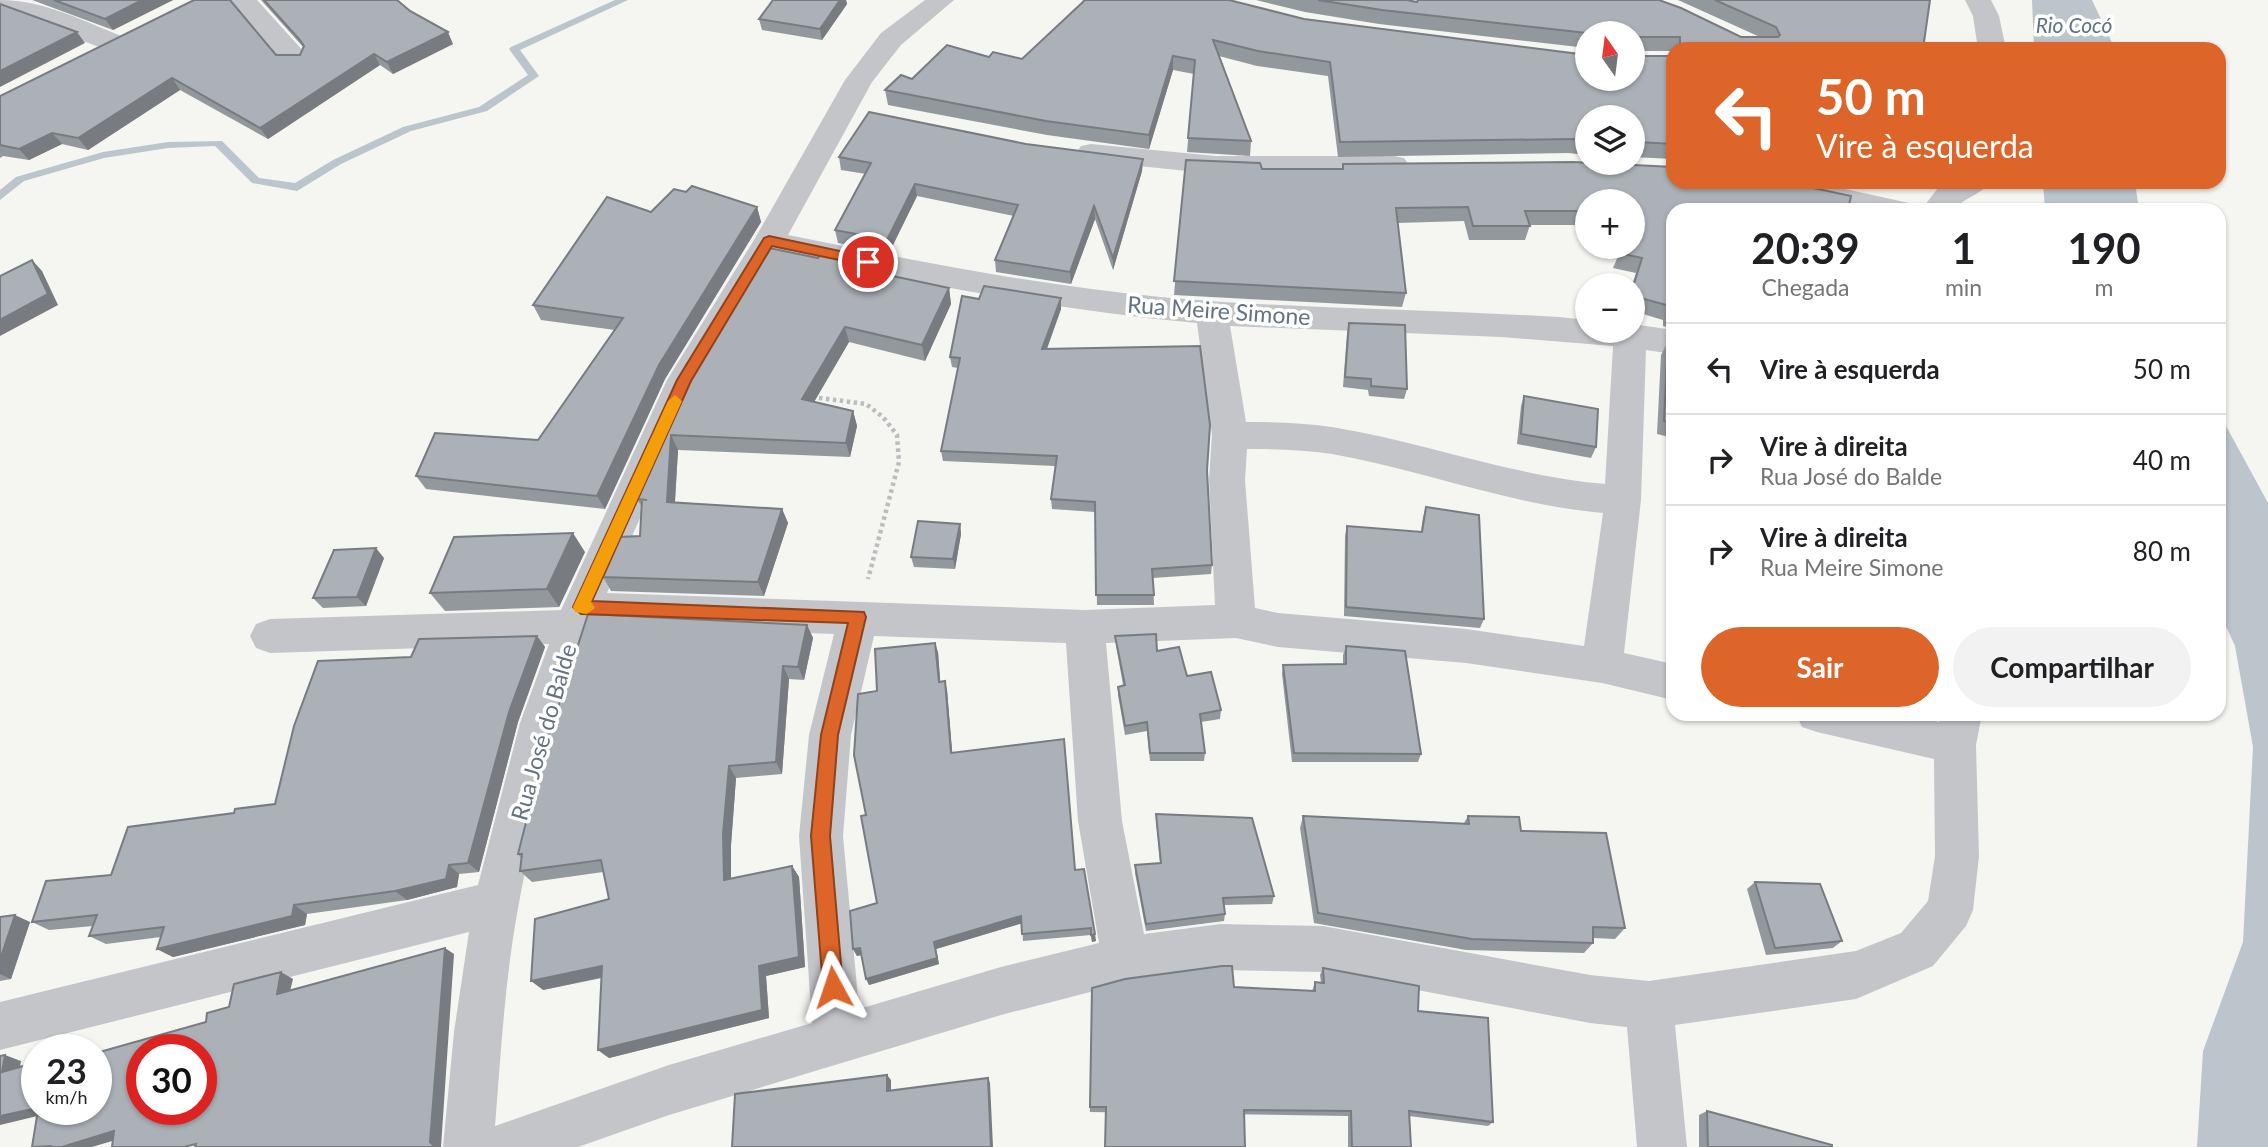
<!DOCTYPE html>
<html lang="pt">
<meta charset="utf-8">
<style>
body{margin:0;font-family:Lato,sans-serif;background:#f2f2f2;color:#202124;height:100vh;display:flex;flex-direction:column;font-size:26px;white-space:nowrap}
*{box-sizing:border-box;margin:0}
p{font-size:23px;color:#757577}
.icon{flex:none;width:38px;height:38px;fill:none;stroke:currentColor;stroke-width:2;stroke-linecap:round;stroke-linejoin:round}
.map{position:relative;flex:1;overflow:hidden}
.details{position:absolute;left:1666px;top:203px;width:560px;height:518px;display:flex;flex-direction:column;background:#fff;border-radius:21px;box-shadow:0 2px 5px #0004}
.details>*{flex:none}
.hud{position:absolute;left:1666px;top:42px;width:560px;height:147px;border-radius:21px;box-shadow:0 2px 5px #0004;background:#dd6529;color:#fff;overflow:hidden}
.needle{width:46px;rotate:346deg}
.fabs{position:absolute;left:1575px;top:21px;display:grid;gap:14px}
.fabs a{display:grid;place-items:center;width:70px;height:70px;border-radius:50%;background:#fff;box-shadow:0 2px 5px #0004;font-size:35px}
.speed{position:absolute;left:21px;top:1034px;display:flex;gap:14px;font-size:35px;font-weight:700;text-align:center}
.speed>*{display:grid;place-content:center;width:91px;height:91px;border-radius:50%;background:#fff;box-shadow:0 2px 5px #0004;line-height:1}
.speed small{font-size:18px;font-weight:400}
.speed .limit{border:10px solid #d22;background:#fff;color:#111}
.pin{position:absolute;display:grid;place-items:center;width:60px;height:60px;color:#fff;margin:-30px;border:4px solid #fff;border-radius:50%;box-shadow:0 2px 7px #0007}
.me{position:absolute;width:77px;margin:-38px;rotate:355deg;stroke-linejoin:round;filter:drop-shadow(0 0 5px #0008)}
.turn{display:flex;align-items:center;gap:24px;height:147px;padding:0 35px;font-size:32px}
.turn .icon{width:91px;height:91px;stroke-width:2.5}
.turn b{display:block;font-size:49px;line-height:60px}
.eta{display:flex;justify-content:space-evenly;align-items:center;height:119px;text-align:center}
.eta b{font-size:42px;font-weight:700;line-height:49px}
.action{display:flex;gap:14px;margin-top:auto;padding:14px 35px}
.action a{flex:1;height:80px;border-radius:42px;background:#dd6529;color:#fff;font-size:28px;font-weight:700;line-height:80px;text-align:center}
.action a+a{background:#f2f2f2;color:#202124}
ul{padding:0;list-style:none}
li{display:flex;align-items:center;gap:21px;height:91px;padding:0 35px;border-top:2px solid #e0e0e0}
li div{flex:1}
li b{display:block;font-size:26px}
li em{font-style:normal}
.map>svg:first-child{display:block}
.water{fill:#bcc5cb}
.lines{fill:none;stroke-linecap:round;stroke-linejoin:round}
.stream{fill:#bcc5cb;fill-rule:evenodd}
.path{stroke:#babcbe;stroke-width:4.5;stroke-dasharray:3.5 3.5;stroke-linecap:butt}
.minor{fill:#c3c5c9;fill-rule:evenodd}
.wall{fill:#93989d}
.shaded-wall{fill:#787c80}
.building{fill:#abb1b7;stroke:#787c80;stroke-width:2;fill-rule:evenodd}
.route{fill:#dd6529;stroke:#90421b;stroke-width:2}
.slow{fill:#f59e0b}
.labels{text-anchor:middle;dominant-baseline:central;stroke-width:7;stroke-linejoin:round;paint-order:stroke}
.far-water-label{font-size:21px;font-style:italic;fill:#60737f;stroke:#fff}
.street-label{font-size:23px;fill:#657282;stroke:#fff}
</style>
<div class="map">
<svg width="2268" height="1147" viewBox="0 0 2268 1147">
<rect width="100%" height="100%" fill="#f5f5f1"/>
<path class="water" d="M2032 0H2092L2115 49H2034Z
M2043 182H2135L2139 210H2045Z
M2219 413 2268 503V1147H2197L2203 1051 2243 942 2253 747 2235 646 2219 611Z"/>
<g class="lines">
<path class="stream" d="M615 0H628L520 50 539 76 487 111 411 131 341 164 297 191 252 183 215 146 168 148 104 158 24 181 0 200V190L16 177 103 152 168 142 222 141 259 178 295 183 333 160 403 127 479 107 528 75 509 49 511 47Z"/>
<path class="path" d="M812 397 866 404 883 417 897 435 899 462 868 579"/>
<path class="minor" d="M0 0C44 0 83 21 124 37L128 43 124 49H104L0 9Z
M230 0H257L305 53 309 59 305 65H285Z
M925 0H954L901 45 872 82 788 235C911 260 1035 285 1160 297 1293 309 1426 309 1559 317L1587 320V331H1633V324L1673 330V354L1646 350 1641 500 1624 653 1673 664V700L1602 683 1466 663 1278 647 1236 638 1106 643 1122 821 1144 934 1221 924 1323 926 1590 975 1649 981 1856 951 1901 933 1928 901 1935 856 1934 759 1817 732 1802 727 1796 714H1900L1939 722 1940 714H1982L1976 745 1979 856 1973 910 1966 926 1933 966 1856 999 1675 1025 1687 1147H1637L1627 1027 1590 1023 1323 972 1221 970 1125 983 1001 1015 669 1115 578 1147H443L454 1032 469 932 0 1050V1002L478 885 520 723 549 644 270 653 256 648 250 636 256 624 270 619 561 610 667 380 754 240 845 80 881 33ZM777 253C916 283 1055 310 1197 323L1212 435 1209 480 1215 605 1085 610 607 593 700 382ZM1230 326 1501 337 1613 346 1605 484C1511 476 1424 442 1332 427 1303 423 1274 422 1246 422ZM1247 449C1275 449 1304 450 1332 454 1423 470 1510 505 1603 513L1584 646 1466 629 1278 613 1255 608 1245 480ZM595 625 834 634 809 735 799 836 812 1023 669 1065 495 1126C501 1052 505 976 519 903 536 809 564 716 595 625ZM874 636 1066 643 1078 821 1099 943 1001 967 859 1009 843 836 851 735Z
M1965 0H1991L1999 16 2006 49H1978L1973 16Z
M1091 144 1216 156H1394L1404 158 1409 165 1404 172 1394 174H1216L1081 160 1076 153 1081 146Z
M1752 182H1813L1909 203 1913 210H1852L1756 189Z
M1951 182H1990C1981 195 1963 198 1953 210H1921L1938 188Z"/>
</g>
<path class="wall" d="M32 0H173L113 30Z
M261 0H397L453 44 393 74 380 65 268 139 180 90 88 150 62 144 29 160 3 156 0 158V96L276 55H300L304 48Z
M773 0H846L847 4 822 40 762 30 759 19Z
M1082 0H1229L1304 19 1587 79 1633 33H1587V48L1379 24 1305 12 1256 0H1407L1417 2 1741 37H1760L1678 0H1930L1923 49H1673V51H1636V56H1673V159L1633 157V117H1587V155L1568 153 1338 157 1328 76 1257 66 1219 56 1251 141 1250 156 1187 152 1194 74 1173 70 1149 149 1047 135 888 105 885 90 912 79 989 57 1022 59 1084 1Z
M1026 144 1143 159 1142 171 1113 270 1095 219 1071 284 996 272 995 260 1014 216 917 196 889 253 838 243 835 230 866 174 841 170 839 157Z
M1186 160 1260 163 1262 169H1342L1343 164 1573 162 1673 167V182H1785L1851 196 1848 210H1673V329L1663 326V320L1633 311 1632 285 1636 273 1613 268 1622 247H1633V201H1587V225H1530L1525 240H1469L1464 221 1397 223 1406 293 1402 307 1174 295Z
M1825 182H1849L1846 187Z
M1861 182H1902L1898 189Z
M757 207 761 222 665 379 605 509 426 489 416 476 538 440 615 330 541 320 533 305 651 212Z
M877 273 949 288 951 304 925 361 849 342 814 402 853 411 857 426 850 457 678 450 675 502 782 509 788 523 764 596 611 591 603 577 640 536 642 507 637 499 696 368Z
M1061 298V309L1047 349 1207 470 1212 565 1211 574 1153 578 1154 605H1097L1095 512 1052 509 1051 499 1055 466 943 461 941 451 958 368 952 367 950 357 979 299Z
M1349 323 1407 389 1404 399 1369 396 1368 390 1343 387 1347 333Z
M1668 341H1673V438L1657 434 1661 355Z
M1524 396 1596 447 1591 458 1517 444 1521 406Z
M1426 507 1484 619 1480 628 1344 616 1345 536 1347 526 1421 532 1423 517Z
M960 524 961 534 955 569 914 567 911 557Z
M585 552 559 607 445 611 430 593Z
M384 558 366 606 323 608 313 598Z
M807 625 813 638 804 680 789 679 782 774 736 778 731 845V879L792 866 799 877 805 967 766 976 769 1018 609 1058 598 1050 602 978 543 990 609 899 603 872 532 882 520 871 521 858 518 854Z
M537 636 545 647 518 722 479 872 459 874 457 887 407 900 307 914 305 925 173 957 157 949 161 937 106 944 89 936 93 926 49 930 32 922 111 875 234 813 275 804 411 657Z
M1115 636 1157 651 1187 676 1221 710 1220 719 1201 722 1205 753 1204 761H1150L1147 731 1125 735 1118 695V687L1123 685 1116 645Z
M1346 646 1421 754 1418 762H1292L1282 674 1283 665 1343 664V655Z
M938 652 940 682 947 690 952 753 1075 870 1096 941 1092 942 1091 935 1023 941 1022 923 936 949 939 964 869 985 862 955 857 956 853 949 877 903 866 815Z
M1156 814 1274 896 1272 904 1224 905 1225 914 1224 921 1146 931 1135 873V865L1160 863 1156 821Z
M1303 816 1464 823 1468 816 1521 831 1625 928 1615 939 1593 938V943L1584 953 1466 950 1314 923 1300 828Z
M1755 882 1842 941 1833 948 1766 955 1747 889Z
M0 917 30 922 11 979 0 981Z
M1323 968 1418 1011 1493 1122 1488 1126 1409 1116 1411 1147H1348V1116L1090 1112V1107L1234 987 1312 991 1315 982 1321 983 1320 975Z
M1707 1111 1832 1147H1699V1115Z"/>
<path class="shaded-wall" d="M142 0H173L113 30 105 19Z
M840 0H846L847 4 822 40 820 29Z
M77 32 85 43 0 87V71Z
M448 32 453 44 393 74 387 62Z
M374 54 380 65 268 139 260 128Z
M1173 56V70L1149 149V135Z
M172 78 180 90 88 150 78 138Z
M52 133 62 144 29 160 19 149Z
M1143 159 1142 171 1113 270V258Z
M915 184 917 196 889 253 887 240Z
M1094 206 1095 219 1071 284 1070 272Z
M757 207 761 222 665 379 605 509 597 496 659 365Z
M32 260 42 271 58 305 0 336V320Z
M874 261 877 277 869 271Z
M949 288 951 304 925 361 922 345Z
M1061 298V309L1043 359 1042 349Z
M845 327 849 342 807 414 802 399Z
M853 411 857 426 850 457 846 443Z
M671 435 678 450 674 516 667 502Z
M782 509 788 523 764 596 758 582Z
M960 524 961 534 955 569 953 559Z
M573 533 585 552 559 607 547 589Z
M376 548 384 558 366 606 357 597Z
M807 625 813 638 804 680 798 667Z
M537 636 545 647 518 722 479 872 468 863 509 712Z
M935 643 938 652 941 691 939 682Z
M783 666 789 679 782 774 776 762Z
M945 681 947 690 953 761 951 753Z
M729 766 736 778 731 845V891L724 880 723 834Z
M449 865 459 874 457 887 407 900 395 891Z
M792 866 799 877 805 967 766 976 769 1018 609 1058 598 1050 759 966Z
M294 905 307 914 305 925 173 957 157 949Z
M15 915 30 922 11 979 0 974V960Z
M1021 916 1023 923 936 949 939 964 869 985 866 979 934 942Z
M1095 934 1096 941 1092 942 1091 935Z
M445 948 454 954 441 1147H433L430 1142Z
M860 948 864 954 857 956 853 949Z
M602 966 612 975 543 990 531 981Z
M281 972 293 979 288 1000 277 994Z
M87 1047 102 1052 96 1059V1050H87Z
M5 1055 21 1061 18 1078 2 1072Z
M887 1075 891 1080V1096L887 1091Z
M988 1078 990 1083 993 1147H991Z
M37 1108V1110H46L54 1112 0 1125V1116Z
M114 1131 129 1136 92 1147H62Z"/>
<path class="building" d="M54 0H142L105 19Z
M194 0H230L276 55H300L304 46 300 40 264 0H397L410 11 448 32 387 62 374 54 260 128 172 78 78 138 52 133 19 149 0 145V96Z
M773 0H840L820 29 759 19Z
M1085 0H1229L1304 19 1587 55V79H1633V33H1587L1382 10 1318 0H1407L1417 2 1418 0H1659L1681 8 1741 37H1778L1780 35 1776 27 1715 0H1930L1923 49H1680V37H1636V56H1673V144L1639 142 1636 146H1633V117H1587V140L1573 139 1340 142 1330 62 1258 51 1213 40 1251 141 1188 138 1195 60 1173 56 1149 135 1046 121 885 90 901 75 912 79 947 45 989 57 993 52 1022 59Z
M0 4 77 32 0 71Z
M869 112 1026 144 1143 159 1113 258 1094 206 1070 272 995 260 1018 205 915 184 887 240 835 230 871 163 839 157Z
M1186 160 1260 163 1262 169H1343V164L1573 162 1673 167V182H1785L1851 196 1848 210H1673V313L1669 312 1670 306 1633 296V287L1642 258 1619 253 1622 247H1633V219L1634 216H1633V201H1587V211H1525L1530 226H1473L1468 207 1396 208 1406 293 1174 281Z
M692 186 757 207 659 365 597 496 416 476 435 433 538 440 623 318 533 305 607 197 651 212 674 189 686 192Z
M769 248 818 258 822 250 874 261 869 271 949 288 922 345 845 327 802 399 853 411 846 443 671 435 667 502 782 509 758 582 603 577 620 537 640 536 642 500H647L637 499 696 368Z
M32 260 48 294 0 320V276Z
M984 286 1061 298 1042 349 1200 346 1210 425 1207 470 1212 565 1152 569 1154 595H1096L1095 502 1051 499 1057 456 941 451 960 358 950 357 962 296 979 299Z
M1349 323 1405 325 1407 389 1371 386V379L1345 377Z
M1668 341H1673V423L1664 421Z
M1524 396 1598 409 1596 447 1521 434Z
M1426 507 1479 515 1484 619 1346 607 1347 526 1422 532Z
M918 521 960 524 953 559 911 557Z
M573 533 547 589 430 593 454 537Z
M376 548 357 597 313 598 334 550Z
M588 614 807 625 798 667 783 666 776 762 729 766 723 834 724 880 792 866 799 957 759 966 762 1010 598 1050 602 966 531 981 535 919 609 899 601 860 520 871 522 854H518L544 751Z
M1156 634 1157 651 1179 647 1187 676 1211 672 1221 710 1200 714 1205 753H1150L1147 722 1125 726 1118 687 1125 685 1115 636Z
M537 636 509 712 468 863 449 865 446 879 395 891 294 905 292 916 157 949 164 927 89 936 97 915 32 922 46 881 111 875 128 827 234 813 235 809 275 804 294 726 318 661 411 657 419 639Z
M935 643 939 682 945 681 951 753 1064 739 1075 870 1084 869 1095 934 1091 935V928L1022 934 1021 916 934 942 937 958 866 979 860 948 853 949 850 911 877 903 861 816 866 815 854 755 858 694 877 691 875 649Z
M1346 646 1405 651 1421 754 1294 753 1283 665 1346 664Z
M1156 814 1252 818 1274 896 1223 898 1225 914 1146 924 1135 865 1161 863Z
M1303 816 1469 824 1468 816 1519 817 1521 831 1606 833 1625 928 1593 927V943L1472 939 1318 913Z
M1755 882 1820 884 1842 941 1775 948Z
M15 915 0 960V917Z
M445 948 430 1142 433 1145V1147H195L196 1144 184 1147H112L114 1131 62 1147H51V1146L32 1147 38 1110H96V1053L206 1022 207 1013 229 1007 234 984 281 972 277 994ZM142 1050H201V1110H142Z
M1222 966H1232L1234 987 1315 991V982L1324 983 1323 968 1419 986 1418 1011 1488 1018 1493 1122 1409 1111 1411 1147H1352L1351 1111 1244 1110 1245 1147H1105L1106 1107H1090L1092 988 1125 979Z
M87 1047V1050H76Z
M5 1055 2 1072 37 1062V1108L0 1116V1056Z
M887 1075V1091L988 1078 991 1147H732L735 1094Z
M1707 1111 1832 1145V1147H1708Z"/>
<path class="route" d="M769 236 868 257 875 262 868 266 772 246 691 381 592 601 864 612 866 617 838 735 830 836 843 987 840 994 833 997 826 994 823 987 811 836 821 735 848 623 581 614 573 607 677 380 764 238Z"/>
<path class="slow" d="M675 395 682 401 591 602 595 608 587 614 575 612 573 607 668 401Z"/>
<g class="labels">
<g class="far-water-label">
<text x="2074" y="24">Rio Cocó</text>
</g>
<g class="street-label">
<text transform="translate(1219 310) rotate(4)">Rua Meire Simone</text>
<text transform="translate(543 732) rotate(-74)">Rua José do Balde</text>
</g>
</g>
</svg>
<div class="fabs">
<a><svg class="needle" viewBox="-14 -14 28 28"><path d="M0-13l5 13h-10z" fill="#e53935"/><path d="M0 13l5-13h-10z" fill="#757577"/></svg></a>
<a><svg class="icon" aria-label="layers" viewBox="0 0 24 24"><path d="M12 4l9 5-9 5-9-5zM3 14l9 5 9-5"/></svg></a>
<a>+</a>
<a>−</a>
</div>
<div class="speed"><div>23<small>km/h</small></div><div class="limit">30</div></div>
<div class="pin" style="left:868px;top:262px;background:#d93025"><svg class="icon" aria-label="arrive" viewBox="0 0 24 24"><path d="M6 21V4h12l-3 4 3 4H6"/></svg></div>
<svg class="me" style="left:833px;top:987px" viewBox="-20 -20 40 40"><path d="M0-17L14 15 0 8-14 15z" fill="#dd6529" stroke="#fff" stroke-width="4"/></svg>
<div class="hud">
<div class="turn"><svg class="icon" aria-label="left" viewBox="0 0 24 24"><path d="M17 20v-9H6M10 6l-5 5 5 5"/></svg><div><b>50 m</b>Vire à esquerda</div></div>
</div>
<section class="details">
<div class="eta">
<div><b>20:39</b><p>Chegada</p></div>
<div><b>1</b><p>min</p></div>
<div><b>190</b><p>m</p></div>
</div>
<ul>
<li><svg class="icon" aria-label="left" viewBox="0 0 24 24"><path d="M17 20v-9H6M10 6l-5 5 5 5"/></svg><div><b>Vire à esquerda</b></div><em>50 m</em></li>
<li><svg class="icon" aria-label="right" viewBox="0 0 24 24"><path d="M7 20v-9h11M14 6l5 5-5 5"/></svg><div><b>Vire à direita</b><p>Rua José do Balde</p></div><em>40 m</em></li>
<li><svg class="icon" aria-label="right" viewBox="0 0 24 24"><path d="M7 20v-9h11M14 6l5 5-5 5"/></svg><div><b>Vire à direita</b><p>Rua Meire Simone</p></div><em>80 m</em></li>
</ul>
<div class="action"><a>Sair</a><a>Compartilhar</a></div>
</section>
</div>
